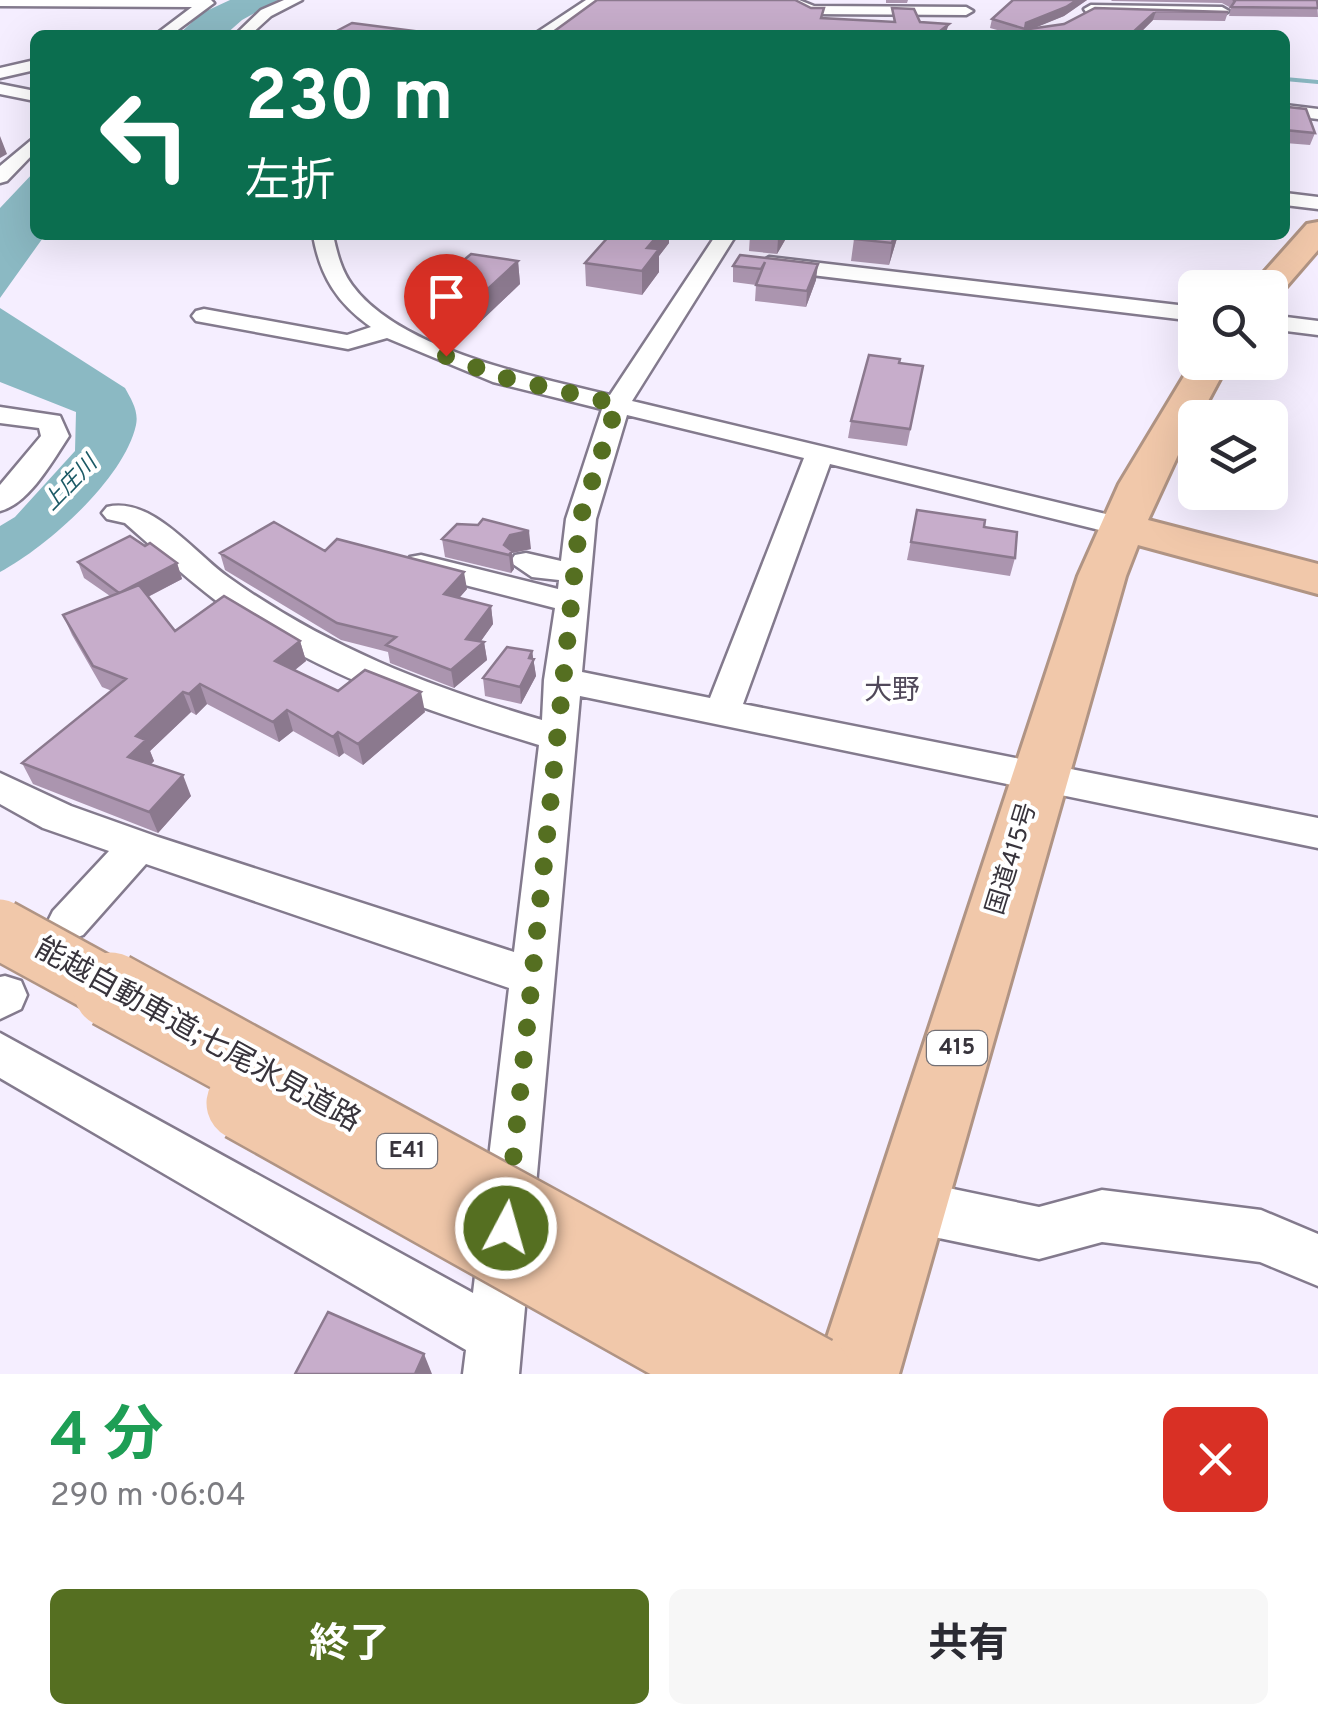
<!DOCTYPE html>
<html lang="ja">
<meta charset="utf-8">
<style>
body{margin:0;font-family:Overpass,"Noto Sans JP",sans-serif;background:#f7f7f7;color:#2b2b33;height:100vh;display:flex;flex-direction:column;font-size:38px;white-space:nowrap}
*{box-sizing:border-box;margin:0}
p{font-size:32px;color:#7c7c81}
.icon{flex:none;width:55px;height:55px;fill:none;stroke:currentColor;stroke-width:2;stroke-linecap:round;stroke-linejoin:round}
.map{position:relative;height:1374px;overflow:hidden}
.details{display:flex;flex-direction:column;background:#fff;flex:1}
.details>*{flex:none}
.top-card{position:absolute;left:30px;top:30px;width:1260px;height:210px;border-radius:15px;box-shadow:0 10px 40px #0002;background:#0b6e4f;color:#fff;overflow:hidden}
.buttons{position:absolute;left:1178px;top:270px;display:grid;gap:20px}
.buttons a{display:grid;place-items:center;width:110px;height:110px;border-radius:15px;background:#fff;box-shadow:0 10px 40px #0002;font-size:50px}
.pin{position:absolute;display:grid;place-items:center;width:85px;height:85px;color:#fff;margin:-102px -42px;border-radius:50% 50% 50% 0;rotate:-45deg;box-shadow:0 0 10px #0007}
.pin .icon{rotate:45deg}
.me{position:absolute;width:110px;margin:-55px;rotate:6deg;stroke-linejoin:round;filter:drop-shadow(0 0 8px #0008)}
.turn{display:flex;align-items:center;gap:35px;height:210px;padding:0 50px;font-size:45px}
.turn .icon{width:130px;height:130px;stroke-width:2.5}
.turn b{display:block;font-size:70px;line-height:85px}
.round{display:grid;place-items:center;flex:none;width:105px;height:105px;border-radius:15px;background:#f7f7f7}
.headline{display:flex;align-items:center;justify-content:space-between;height:170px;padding:0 50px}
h1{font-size:60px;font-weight:700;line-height:75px;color:#1e9e55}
.button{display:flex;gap:20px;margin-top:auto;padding:20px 50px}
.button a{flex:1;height:115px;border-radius:15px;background:#556f21;color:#fff;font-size:40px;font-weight:700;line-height:115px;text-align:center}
.button a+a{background:#f7f7f7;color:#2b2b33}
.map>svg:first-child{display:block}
.water{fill:#8bb9c3}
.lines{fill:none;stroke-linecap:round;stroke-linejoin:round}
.stream{stroke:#8bb9c3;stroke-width:4}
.minor-casing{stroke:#837a8d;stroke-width:5}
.highway-casing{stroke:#b09484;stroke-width:6}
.minor{fill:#fff;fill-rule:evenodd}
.highway{fill:#f1c8aa;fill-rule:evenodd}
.highway-bridge-far1-casing{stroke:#b09484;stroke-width:64;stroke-linecap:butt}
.highway-bridge-casing{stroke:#b09484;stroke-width:80;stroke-linecap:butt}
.highway-bridge-far1{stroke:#f1c8aa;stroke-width:59}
.highway-bridge{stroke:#f1c8aa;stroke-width:75}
.wall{fill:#ab95af}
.shaded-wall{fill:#8b798e}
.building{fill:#c7adcb;stroke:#8b798e;stroke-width:2.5}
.route{stroke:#556f21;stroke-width:18;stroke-dasharray:0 32.4}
.labels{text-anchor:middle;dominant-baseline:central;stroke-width:8;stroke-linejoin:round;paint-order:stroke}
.far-water-label{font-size:22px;font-style:italic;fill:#1c5a66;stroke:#fff}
.shield{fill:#fff;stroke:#747176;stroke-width:2.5}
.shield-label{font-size:22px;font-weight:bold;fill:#38343c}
.street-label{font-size:25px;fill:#38343c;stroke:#fff}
.neighbourhood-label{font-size:28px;fill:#51495a;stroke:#fff}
.near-street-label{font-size:30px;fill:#38343c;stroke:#fff}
</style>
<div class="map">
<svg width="1318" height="1374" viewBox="0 0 1318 1374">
<rect width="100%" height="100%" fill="#f5eeff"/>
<path class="water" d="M230 0H278L242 20 225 35H178L202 13Z
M35 171V235H45L0 298V208Z
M0 308 125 388C131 399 139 411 136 425 124 479 48 546 0 572V526L15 517 75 451 76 412 0 382Z"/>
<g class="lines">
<path class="stream" d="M1285 79 1318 82"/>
<defs>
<path id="minor" d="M0 0H211L214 3 171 35H155L192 7 0 6Z
M284 0H302L271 16 250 35H235L261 10Z
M586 0H602L550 35H533Z
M780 0H799L814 6 966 7 973 11 966 15 812 14Z
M1091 5 1222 7 1229 11 1222 15 1086 12 1084 9Z
M35 60V70L0 78V68Z
M0 84 35 91V101L0 94Z
M1285 105 1318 109V119L1285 115Z
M35 137V152L7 181 0 183V166Z
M1285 193 1318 197V209L1285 205Z
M313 235H333C337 253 341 270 352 285 399 350 535 377 610 395L716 235H736L632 401 1131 520 1135 526 1131 532 1120 535 830 464 743 704 1318 818V848L580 696 519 1374H463L466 1350 0 1078V1033L473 1293 509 988 146 864 83 935 68 941 53 935 47 923 53 911 109 851 43 828 0 804V773L71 806 158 837 514 952 539 745C441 715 343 684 256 629 209 599 167 560 125 523L107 519 102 513 107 507C152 496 194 553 228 577 324 646 429 687 542 720L544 680 555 608 410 571 405 564 410 557 421 555 558 589 559 580 532 577 510 562 515 555 526 553 561 561 566 519 602 409 493 382 387 338 348 349 196 321 192 316 196 311 204 309 347 335 371 327C337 303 320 276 313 235ZM627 415 804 458 710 698 582 672 596 519Z
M769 257 1195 307V321L761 269 758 264Z
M1270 315 1318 321V335L1270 329Z
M0 407 60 416 69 436C53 460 29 504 0 511V485L41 436 39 428 0 423Z
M5 976 21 981 27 995 21 1009 0 1019V977Z
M910 1180 1039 1207 1102 1190 1261 1210 1318 1234V1286L1260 1262 1102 1242 1039 1259 910 1232 892 1224 884 1206 892 1188Z"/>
<path id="highway" d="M1318 222V250L1279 295 1270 297V288H1250L1307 224Z
M1195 358V362H1229L1199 418H1195L1148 520 1318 564V594L1138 545 1126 576 899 1374H815L1078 576 1119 484Z"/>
</defs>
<use href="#minor" class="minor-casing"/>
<use href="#highway" class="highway-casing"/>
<use href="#minor" class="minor"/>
<use href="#highway" class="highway"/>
<defs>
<path id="highway-bridge-far1" d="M0 929 115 992"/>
<path id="highway-bridge" d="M111 990 814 1374
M244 1103 727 1374"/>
</defs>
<use href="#highway-bridge-far1" class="highway-bridge-far1-casing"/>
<use href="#highway-bridge" class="highway-bridge-casing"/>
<use href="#highway-bridge-far1" class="highway-bridge-far1"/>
<use href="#highway-bridge" class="highway-bridge"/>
</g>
<path class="wall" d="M886 0H908L907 3H886Z
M1013 0H1087L1064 16 1031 29 1064 24 1095 8 1228 12 1225 21 1153 20 1138 35H1028L1029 30 1025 32 1024 35H1015L990 28 992 19Z
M1111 0H1317L1318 17 1229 16 1231 8 1222 3 1112 1Z
M1285 103 1315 133 1310 145 1285 143Z
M610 235H669V243L659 256V272L642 295 586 286 585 263Z
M750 235H788L777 254 749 251Z
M898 235 889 265 851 261 854 239Z
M740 255 816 280 806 307 755 301 756 285 733 282V266Z
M518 261 520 284 479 323 430 314 427 291Z
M900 363 923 366 907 446 848 438 851 421Z
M917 510 984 527 1015 558 1010 576 907 560Z
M442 539 531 549 512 553 514 569 511 573 445 557Z
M145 546 177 563 182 579 148 597 175 631 300 641 306 661 295 670 338 691 425 712 363 765 344 753 339 757 293 731 279 742 207 704 196 715 191 712 150 751 154 761 150 765 191 796 158 833 33 784 22 763 112 691 102 687 72 635 63 615 110 596 84 578 78 562Z
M325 551 467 589 459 598 491 606 493 624 481 641 484 642 487 660 454 688 390 663 388 652 341 640 225 570 220 553Z
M532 651 536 676 521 704 485 696 483 678Z"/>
<path class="shaded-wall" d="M1077 0H1087L1064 16 1025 32 1026 23Z
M1156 11 1153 20 1138 35H1130Z
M949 24 945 35H935Z
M0 136 7 154 0 158Z
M658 235H669V243L659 256V272L642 295V271L647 248Z
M780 235H788L777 254 778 239Z
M894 235H898L889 265 892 243Z
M518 261 520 284 479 323 477 299Z
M818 264 816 280 806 307 807 291Z
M529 531 531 549 512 553 514 569 511 573 509 555 504 545 510 535Z
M177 563 182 579 126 608 119 593Z
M464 572 467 589 447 612 444 594Z
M491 606 493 624 473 652 484 642 487 660 454 688 451 670 466 639Z
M300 641 306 661 281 681 275 661Z
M532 651 536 676 521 704 520 687Z
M200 684 207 704 196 715 189 694Z
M183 692 191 712 150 751 154 761 137 778 128 757 136 736Z
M421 692 425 712 363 765 358 744Z
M287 710 293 731 279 742 273 722Z
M338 732 344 753 339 757 333 737Z
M183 775 191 796 158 833 149 812Z
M424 1354 432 1374H414Z"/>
<path class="building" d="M597 0H795L811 8H824L821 18 895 22 892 8 914 9 920 22 949 24 935 35H549Z
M1013 0H1077L1066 7 1026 23 1025 29 992 19Z
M1233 0H1317L1318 8 1231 7 1235 1Z
M1095 8 1228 12 1156 11 1130 35H1049L1029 29 1064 24Z
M352 23 414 31 406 35H329Z
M1285 103 1288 107 1306 109 1315 133 1285 130Z
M610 235H658L647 248 659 249 642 271 585 263Z
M750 235H780L778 239Z
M855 235H894L892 243 854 239Z
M471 254 518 261 477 299 427 291Z
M740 255 818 264 807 291 756 285 765 262 761 269 733 266Z
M869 355 900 359 899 363 923 366 910 429 851 421Z
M917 510 985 520 984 527 1017 532 1015 558 911 542Z
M483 519 529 531 510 535 504 545 512 551 509 555 442 539 457 524 478 525Z
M274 522 325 551 337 539 464 572 444 594 491 606 466 639 484 642 451 670 386 645 396 637 337 623 220 553Z
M130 536 145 546 150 543 177 563 119 593 78 562Z
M139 585 175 631 224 596 300 641 275 661 338 691 365 670 421 692 358 744 338 732 333 737 287 710 273 722 200 684 189 694 183 692 136 736 146 740 128 757 183 775 149 812 22 763 126 679 93 666 63 615Z
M507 647 532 651 529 658 534 659 520 687 483 678Z
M328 1312 424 1354 415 1374H295Z"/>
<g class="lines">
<path class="route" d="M446 356 502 377 617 404 580 519 506 1228"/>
</g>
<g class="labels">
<g class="far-water-label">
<text transform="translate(71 484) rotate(-46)">上庄川</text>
</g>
<g class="shield">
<rect x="927" y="1031" width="60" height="34" rx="8"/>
<rect x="377" y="1134" width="60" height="34" rx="8"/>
</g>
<g class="shield-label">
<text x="957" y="1048">415</text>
<text x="407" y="1151">E41</text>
</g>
<g class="street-label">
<text transform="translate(1013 859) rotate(-73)">国道415号</text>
</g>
<g class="neighbourhood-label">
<text x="892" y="692">大野</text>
</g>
<g class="near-street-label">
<text transform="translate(197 1036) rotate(29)">能越自動車道;七尾氷見道路</text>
</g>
</g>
</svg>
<div class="buttons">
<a><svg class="icon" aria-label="search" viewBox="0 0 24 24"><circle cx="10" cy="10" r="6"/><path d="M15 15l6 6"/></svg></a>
<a><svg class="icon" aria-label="layers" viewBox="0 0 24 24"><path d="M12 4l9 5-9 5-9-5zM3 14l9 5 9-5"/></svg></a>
</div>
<div class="pin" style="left:446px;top:356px;background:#d93025"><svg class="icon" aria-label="arrive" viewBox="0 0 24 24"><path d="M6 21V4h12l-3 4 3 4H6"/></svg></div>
<svg class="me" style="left:506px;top:1228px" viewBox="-20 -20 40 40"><circle r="17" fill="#556f21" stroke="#fff" stroke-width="3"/><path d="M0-11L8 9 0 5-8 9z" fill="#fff"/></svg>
<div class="top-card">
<div class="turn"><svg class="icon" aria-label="left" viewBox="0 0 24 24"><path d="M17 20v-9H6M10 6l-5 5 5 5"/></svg><div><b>230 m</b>左折</div></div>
</div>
</div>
<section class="details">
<div class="headline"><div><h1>4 分</h1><p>290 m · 06:04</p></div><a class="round" style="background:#d93025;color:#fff"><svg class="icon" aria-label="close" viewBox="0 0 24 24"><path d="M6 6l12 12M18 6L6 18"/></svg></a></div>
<div class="button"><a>終了</a><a>共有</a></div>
</section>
